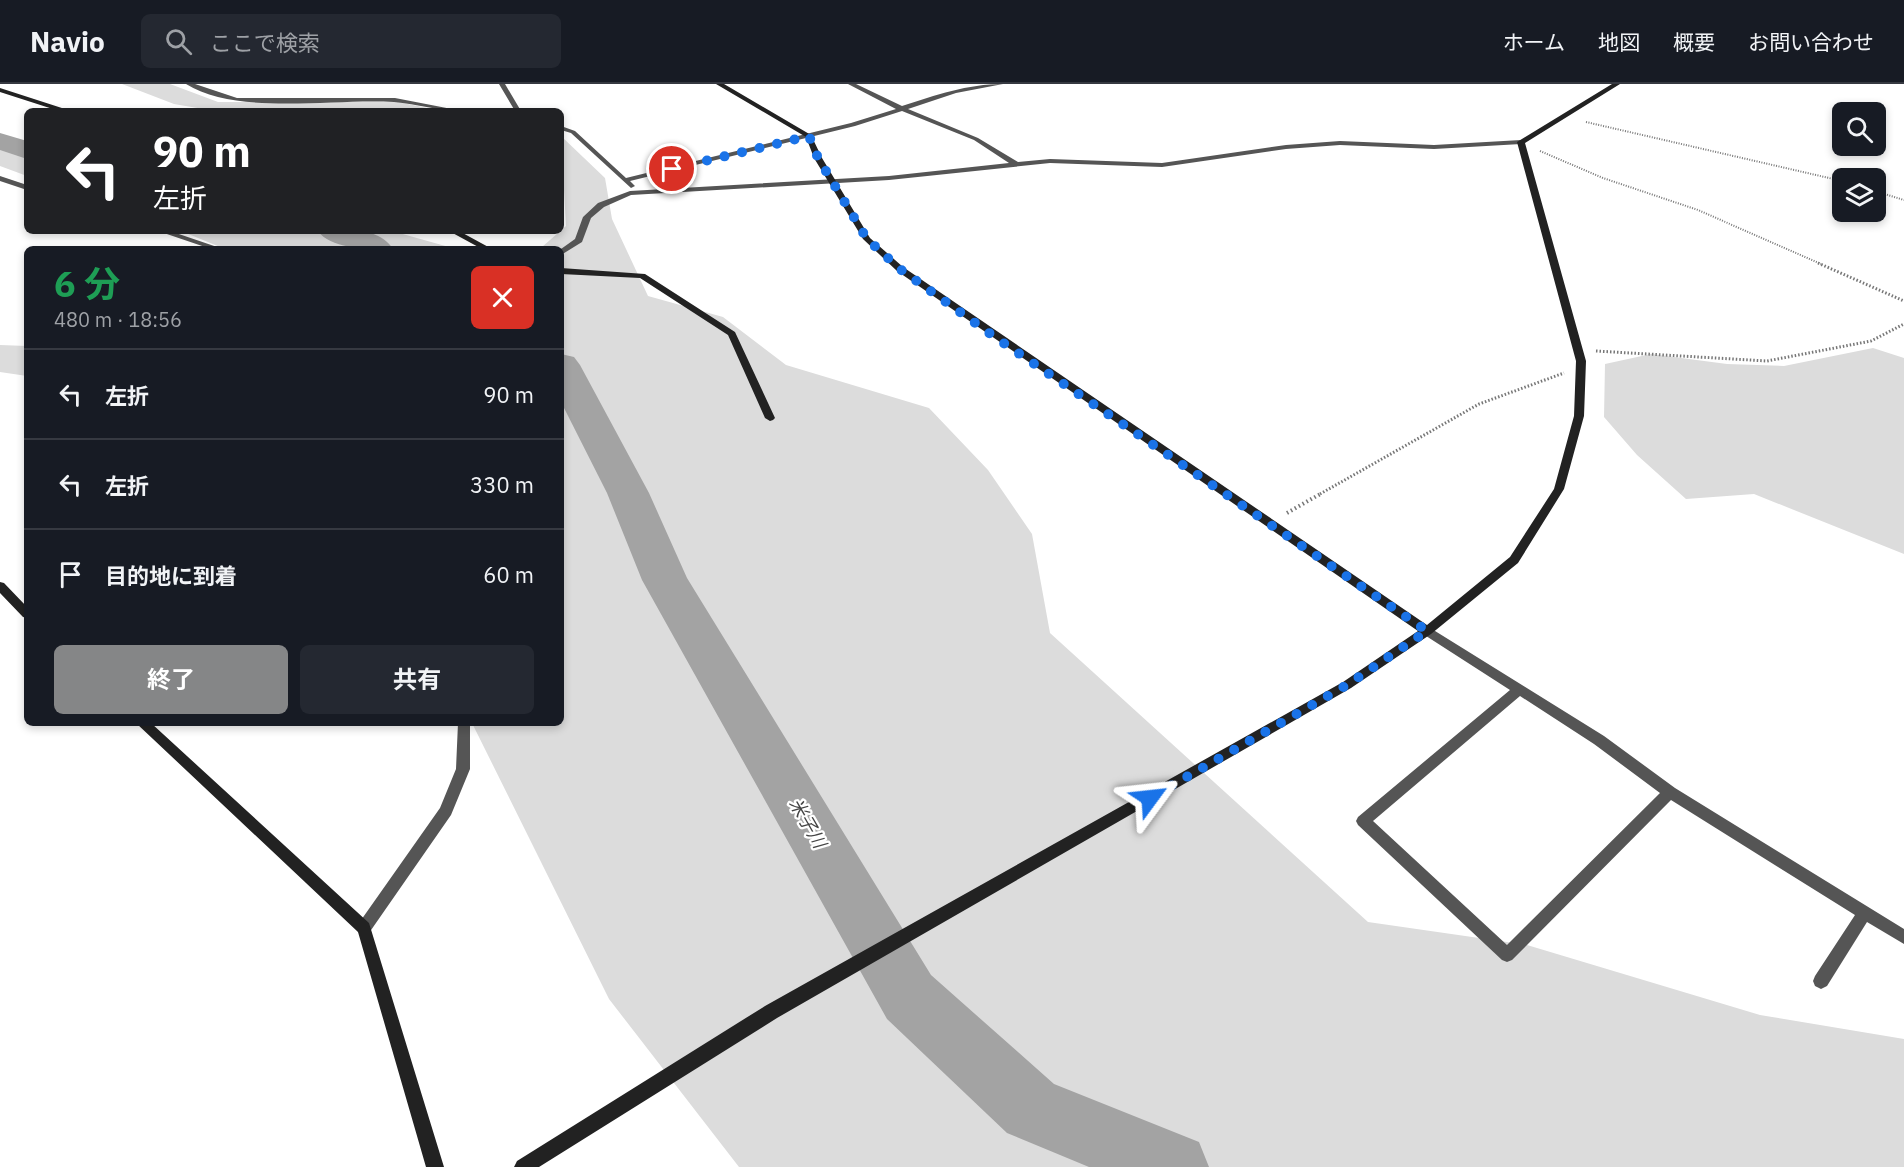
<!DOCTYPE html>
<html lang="ja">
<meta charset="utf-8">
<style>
body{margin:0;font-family:"IBM Plex Sans","Noto Sans JP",sans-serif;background:#242831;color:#f1f3f6;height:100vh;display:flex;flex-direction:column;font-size:22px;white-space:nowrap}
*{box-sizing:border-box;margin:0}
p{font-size:20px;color:#9ea1a6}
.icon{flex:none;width:33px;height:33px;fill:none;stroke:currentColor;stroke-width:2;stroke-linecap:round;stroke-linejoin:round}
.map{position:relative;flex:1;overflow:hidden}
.side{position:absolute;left:24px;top:162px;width:540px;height:480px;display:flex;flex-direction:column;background:#171b24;border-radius:9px;box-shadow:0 3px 9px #0003}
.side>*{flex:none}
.hud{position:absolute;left:24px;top:24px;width:540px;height:126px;border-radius:9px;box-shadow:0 3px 9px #0003;background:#202124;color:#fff;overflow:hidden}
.buttons{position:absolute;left:1832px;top:18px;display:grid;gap:12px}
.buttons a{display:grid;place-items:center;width:54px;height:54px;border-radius:9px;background:#171b24;box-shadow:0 3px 9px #0003;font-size:30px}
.pin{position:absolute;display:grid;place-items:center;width:51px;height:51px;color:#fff;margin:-26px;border:3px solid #fff;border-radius:50%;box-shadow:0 2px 6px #0007}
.me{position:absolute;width:66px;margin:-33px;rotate:60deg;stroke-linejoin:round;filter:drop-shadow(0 0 4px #0008)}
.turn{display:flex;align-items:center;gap:21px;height:126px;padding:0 30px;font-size:27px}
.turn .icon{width:78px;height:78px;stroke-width:2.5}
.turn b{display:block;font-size:42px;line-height:51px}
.round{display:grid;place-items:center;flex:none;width:63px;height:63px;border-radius:9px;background:#242831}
.head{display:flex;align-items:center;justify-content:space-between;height:102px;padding:0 30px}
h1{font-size:36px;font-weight:700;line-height:45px;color:#1e9e55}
.primary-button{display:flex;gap:12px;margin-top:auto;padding:12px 30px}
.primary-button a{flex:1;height:69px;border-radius:9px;background:#858687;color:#fff;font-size:24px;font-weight:700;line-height:69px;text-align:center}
.primary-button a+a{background:#242831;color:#f1f3f6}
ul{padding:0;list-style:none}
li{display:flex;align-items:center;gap:18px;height:90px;padding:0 30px;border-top:2px solid #363941}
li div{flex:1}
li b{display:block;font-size:22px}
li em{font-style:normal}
header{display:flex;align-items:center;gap:36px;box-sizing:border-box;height:84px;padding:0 30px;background:#171b24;border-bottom:2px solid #363941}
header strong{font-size:28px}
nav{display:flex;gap:33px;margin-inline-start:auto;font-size:21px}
.search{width:420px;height:54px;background:#242831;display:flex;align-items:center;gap:15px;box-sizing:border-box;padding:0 21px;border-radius:9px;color:#9ea1a6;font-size:22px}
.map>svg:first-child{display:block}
.green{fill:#dcdcdc}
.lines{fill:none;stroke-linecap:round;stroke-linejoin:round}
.river{fill:#a3a3a3;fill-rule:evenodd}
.path-far2{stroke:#777;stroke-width:2;stroke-dasharray:1 1.5;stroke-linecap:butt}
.path-far1{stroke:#777;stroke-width:3;stroke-dasharray:1.5 2;stroke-linecap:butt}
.path{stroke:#777;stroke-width:4;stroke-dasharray:1.5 3;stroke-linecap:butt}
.street{fill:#555;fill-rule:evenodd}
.secondary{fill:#222;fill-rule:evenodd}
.route{stroke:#1a73e8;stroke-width:10;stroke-dasharray:0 18}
.labels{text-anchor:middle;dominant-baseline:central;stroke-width:4.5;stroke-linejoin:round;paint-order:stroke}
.water-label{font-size:18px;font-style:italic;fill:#444;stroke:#fff}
</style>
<header>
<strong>Navio</strong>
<div class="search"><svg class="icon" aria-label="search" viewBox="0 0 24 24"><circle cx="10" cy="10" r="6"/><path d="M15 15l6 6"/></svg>ここで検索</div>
<nav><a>ホーム</a><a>地図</a><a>概要</a><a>お問い合わせ</a></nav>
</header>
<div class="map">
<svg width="1904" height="1083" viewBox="0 0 1904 1083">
<rect width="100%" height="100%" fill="#fff"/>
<path class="green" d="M122 0H170L218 18H398L442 27H215L174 20Z
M561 52 605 94 612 135 648 212 723 233 786 281 929 324 988 386 1032 450 1050 549 1368 838 1527 861 1760 931 1904 955V1083H739L609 915 472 639H561V165H527L542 163 566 142Z
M0 59 27 67V92L0 82Z
M181 147H392L456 165H225Z
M0 261 27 262V292L0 288Z
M1873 264 1904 274V470L1754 410 1686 415 1637 371 1604 333 1605 280 1651 270 1727 280 1784 282Z"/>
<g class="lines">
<path class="river" d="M0 49 27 57V75L0 66Z
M318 147C344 147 377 141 393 165 372 165 331 166 318 147Z
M561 270 574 273 580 281 649 409 687 494 931 891 1054 1000 1199 1058 1209 1083H1089L1007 1049 887 935 642 496 607 409 561 318Z"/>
<path class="path-far2" d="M1586 38 1842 97
M1540 67 1603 94 1698 126 1821 180
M1875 107 1904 116"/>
<path class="path-far1" d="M1818 179 1904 217
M1596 267 1767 277 1871 257 1904 240
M1320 410 1479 320 1564 289"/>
<path class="path" d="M1287 429 1322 409"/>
<path class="street" d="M186 0H195L237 14H395L462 27C439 27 417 20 394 18 334 14 237 32 186 0Z
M499 0H505L521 27H515Z
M848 0H856L902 22C936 11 967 0 1003 0L956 9 908 25 978 54 1018 78 1050 75 1162 79 1286 61 1340 57 1434 61 1521 56 1525 58 1521 60 1434 65 1340 61 1286 65 1162 83 1050 79 889 96 631 111 604 123 591 134 582 158 561 171V165L575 155 583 133 598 119 630 107 889 92 1009 79 974 56 902 27 855 42 630 97 635 102 631 104 571 49 561 46V42L575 47 626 94 851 39 896 25Z
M0 92 27 101V106L0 97Z
M158 147H170L223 165H211Z
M1427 542 1604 652 1675 704 1904 845V860L1867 838 1827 902 1821 905 1815 902 1813 897 1815 892 1855 831 1671 716 1512 876 1507 878 1502 876 1358 741 1356 737 1358 733 1510 606 1423 550 1421 547 1423 544ZM1520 612 1594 660 1660 709 1507 861 1373 737Z
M458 639H470V685L451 731 369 849 364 851 359 849 356 844 359 839 440 724 456 685Z"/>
<path class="secondary" d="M716 0H724L811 51 822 74 870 154 903 183 1427 541 1510 473 1554 405 1574 332 1576 277 1517 58 1612 0H1620L1525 59 1586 277 1584 332 1564 405 1518 479 1431 550 1351 604 777 934 539 1083H514L517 1077 765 922 1343 598 1418 547 897 187 863 155 814 74 806 53Z
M0 4 68 26 69 27H59L0 8Z
M449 147H459L492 165H482Z
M561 184 645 190 735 248 775 334 773 336 770 337 765 334 728 251 640 194 561 190Z
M0 498 4 499 27 523V534L23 533 0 509Z
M136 639H151L369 839 444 1083H426L358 848Z"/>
</g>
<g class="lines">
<path class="route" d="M672 85 809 52 818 74 867 155 900 185 999 256 1427 547 1347 601 1150 714"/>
</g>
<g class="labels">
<g class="water-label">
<text transform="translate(808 739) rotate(60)">米子川</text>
</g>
</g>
</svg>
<div class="buttons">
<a><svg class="icon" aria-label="search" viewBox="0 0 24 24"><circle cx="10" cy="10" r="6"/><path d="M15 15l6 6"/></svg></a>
<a><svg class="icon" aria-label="layers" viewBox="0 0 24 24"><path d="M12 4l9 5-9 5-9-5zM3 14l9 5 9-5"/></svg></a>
</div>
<div class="pin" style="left:672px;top:85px;background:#d93025"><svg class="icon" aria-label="arrive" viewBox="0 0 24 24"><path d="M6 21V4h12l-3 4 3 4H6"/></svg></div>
<svg class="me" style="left:1150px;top:714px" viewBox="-20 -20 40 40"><path d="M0-17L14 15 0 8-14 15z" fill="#1a73e8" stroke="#fff" stroke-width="4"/></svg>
<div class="hud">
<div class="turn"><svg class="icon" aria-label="left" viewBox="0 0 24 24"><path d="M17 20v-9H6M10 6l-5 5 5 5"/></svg><div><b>90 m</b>左折</div></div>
</div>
<section class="side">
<div class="head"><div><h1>6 分</h1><p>480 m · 18:56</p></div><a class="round" style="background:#d93025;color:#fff"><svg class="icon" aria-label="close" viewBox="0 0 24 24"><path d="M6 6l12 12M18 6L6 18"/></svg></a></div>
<ul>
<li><svg class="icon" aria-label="left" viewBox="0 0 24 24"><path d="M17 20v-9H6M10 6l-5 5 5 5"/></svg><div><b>左折</b></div><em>90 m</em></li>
<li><svg class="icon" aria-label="left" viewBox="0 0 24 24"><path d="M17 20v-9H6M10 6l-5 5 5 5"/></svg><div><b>左折</b></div><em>330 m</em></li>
<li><svg class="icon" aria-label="arrive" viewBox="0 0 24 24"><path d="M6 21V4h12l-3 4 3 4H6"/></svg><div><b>目的地に到着</b></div><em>60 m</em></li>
</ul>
<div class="primary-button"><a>終了</a><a>共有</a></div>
</section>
</div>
